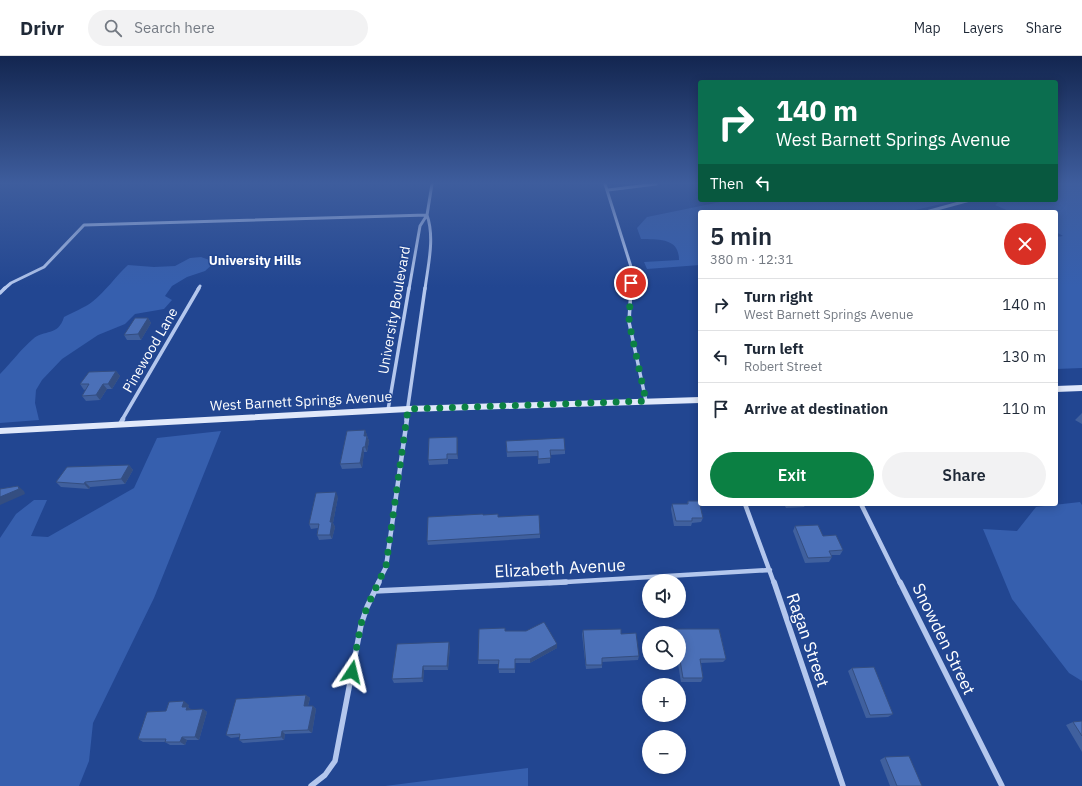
<!DOCTYPE html>
<meta charset="utf-8">
<style>
body{margin:0;font-family:"IBM Plex Sans",sans-serif;background:#f2f2f3;color:#1f2937;height:100vh;display:flex;flex-direction:column;font-size:15px;white-space:nowrap}
*{box-sizing:border-box;margin:0}
p{font-size:13px;color:#747a83}
.icon{flex:none;width:22px;height:22px;fill:none;stroke:currentColor;stroke-width:2;stroke-linecap:round;stroke-linejoin:round}
.map{position:relative;flex:1;overflow:hidden}
.drawer{position:absolute;left:698px;top:154px;width:360px;height:296px;display:flex;flex-direction:column;background:#fff;border-radius:4px;box-shadow:0 2px 10px #0003}
.drawer>*{flex:none}
.top-card{position:absolute;left:698px;top:24px;width:360px;height:122px;border-radius:4px;box-shadow:0 2px 10px #0003;background:#0b6e4f;color:#fff;overflow:hidden}
.controls{position:absolute;left:642px;top:518px;display:grid;gap:8px}
.controls a{display:grid;place-items:center;width:44px;height:44px;border-radius:50%;background:#fff;box-shadow:0 2px 10px #0003;font-size:20px}
.pin{position:absolute;display:grid;place-items:center;width:34px;height:34px;color:#fff;margin:-17px;border:2px solid #fff;border-radius:50%;box-shadow:0 1px 4px #0007}
.me{position:absolute;width:44px;margin:-22px;rotate:10deg;stroke-linejoin:round;filter:drop-shadow(0 0 3px #0008)}
.turn{display:flex;align-items:center;gap:14px;height:84px;padding:0 12px;font-size:18px}
.turn .icon{width:52px;height:52px;stroke-width:2.5}
.turn b{display:block;font-size:28px;line-height:34px}
.then{display:flex;align-items:center;height:38px;padding:0 12px;background:#0003;gap:8px;font-size:15px}
.round{display:grid;place-items:center;flex:none;width:42px;height:42px;border-radius:21px;background:#f2f2f3}
.headline{display:flex;align-items:center;justify-content:space-between;height:68px;padding:0 12px}
h1{font-size:24px;font-weight:600;line-height:30px}
.cta{display:flex;gap:8px;margin-top:auto;padding:8px 12px}
.cta a{flex:1;height:46px;border-radius:24px;background:#0b8043;color:#fff;font-size:16px;font-weight:600;line-height:46px;text-align:center}
.cta a+a{background:#f2f2f3;color:#1f2937}
ul{padding:0;list-style:none}
li{display:flex;align-items:center;gap:12px;height:52px;padding:0 12px;border-top:1px solid #e0e1e3}
li div{flex:1}
li b{display:block;font-size:15px}
li em{font-style:normal}
header{display:flex;align-items:center;gap:24px;box-sizing:border-box;height:56px;padding:0 20px;background:#fff;border-bottom:1px solid #e0e1e3}
header strong{font-size:19px}
nav{display:flex;gap:22px;margin-inline-start:auto;font-size:14px}
.search{width:280px;height:36px;background:#f2f2f3;display:flex;align-items:center;gap:10px;box-sizing:border-box;padding:0 14px;border-radius:22px;color:#747a83;font-size:15px}
.map>svg:first-child{display:block}
.green{fill:#365fae}
.lines{fill:none;stroke-linecap:round;stroke-linejoin:round}
.street-far3{stroke:#b4c7ed;stroke-width:3}
.street-far2{stroke:#b4c7ed;stroke-width:3.5}
.street-far1{stroke:#b4c7ed;stroke-width:4.5}
.street{stroke:#b4c7ed;stroke-width:5.5}
.secondary{fill:#e0e8fa;fill-rule:evenodd}
.wall{fill:#40609e}
.shaded-wall{fill:#344e81}
.building{fill:#4b70b8;stroke:#344e81}
.route{stroke:#0b8043;stroke-width:7;stroke-dasharray:0 12.6}
.labels{text-anchor:middle;dominant-baseline:central;stroke-width:3;stroke-linejoin:round;paint-order:stroke}
.far-neighbourhood-label{font-size:13px;font-weight:bold;fill:#fff;stroke:#224691}
.street-label{font-size:14px;fill:#fff;stroke:#224691}
.near-street-label{font-size:17px;fill:#fff;stroke:#224691}
</style>
<header>
<strong>Drivr</strong>
<div class="search"><svg class="icon" aria-label="search" viewBox="0 0 24 24"><circle cx="10" cy="10" r="6"/><path d="M15 15l6 6"/></svg>Search here</div>
<nav><a>Map</a><a>Layers</a><a>Share</a></nav>
</header>
<div class="map">
<svg width="1082" height="730" viewBox="0 0 1082 730">
<rect width="100%" height="100%" fill="#224691"/>
<path class="green" d="M1056 128H1082V312L1056 313V181L1063 180 1056 176V156H1011L995 149 1001 144H1056Z
M730 144H958L907 156H700V209L647 213 644 206 679 204C679 181 658 184 641 183L637 172 647 161Z
M201 201 215 206 205 215 187 221 172 230 165 240 172 244 164 253 135 258 125 268 98 279 62 303 42 324 36 334 35 347 39 364 0 367V318C11 307 21 293 33 283 44 273 58 281 64 261 73 256 84 252 92 246 106 235 115 221 128 209L154 211 175 210 190 202Z
M221 375 154 542 93 667 89 705 79 730H0V482L16 458 34 444H47L31 480 48 481 134 432 157 382Z
M1080 446 1082 449V625L1069 617 1012 543 983 473 1017 475 1036 451Z
M528 712V730H385Z"/>
<g class="lines">
<path class="street-far3" d="M605 128 632 214 631 233
M608 134 656 128
M926 156 970 144
M4 233 11 227 44 211 84 169 427 159
M198 233 200 230
M409 233 420 170 427 159 432 128
M425 233C428 209 435 182 427 159"/>
<path class="street-far2" d="M631 232 629 266 646 345
M0 237 5 232
M388 354 409 232
M122 364 199 232
M406 364 425 232"/>
<path class="street-far1" d="M120 368 123 363
M745 448 774 527
M861 448 900 527
M378 527 386 511 407 363
M549 527 770 514"/>
<path class="street" d="M774 526 843 730
M900 526 1002 730
M375 535 566 526
M311 730 325 719 335 705 361 569 367 551 379 526"/>
<path class="secondary" d="M1082 329V335L1056 336V330Z
M700 341V347L408 356 0 378V372L408 350Z"/>
</g>
<path class="wall" d="M148 262 151 267 141 284H127L124 279Z
M116 315 120 320 112 333H107L100 344 86 345 82 340 86 333 84 334 80 328Z
M1082 357V368L1075 364Z
M365 374 369 385 367 396H364L362 412 342 413 340 408Z
M457 381 458 386V403H448V408L429 409 428 404Z
M506 385 565 394V398L550 399V407L538 408V400L507 401Z
M129 409 133 414 125 428 90 431 89 433 61 431 56 426Z
M338 441 333 467 335 471 332 483 319 484 317 479 318 472 311 473 309 468Z
M688 445 703 462 701 466 692 467 691 470H674L671 453 672 448H687Z
M784 448H806L804 451 786 452Z
M483 459 499 461 540 478V482L428 489 427 485Z
M795 470 823 480 843 494 840 499H831L832 501 829 506 805 507 793 475Z
M505 572V575L557 592 530 607H515V617H499L498 608H478V604Z
M659 573H719L726 603 723 606 701 607 703 622 701 626H681L678 608H662L661 607H679V577H657Z
M583 574 639 600 638 604 602 606V612L586 613 582 578Z
M450 590 448 614H424L423 626 394 627 392 623Z
M852 612 893 658 888 661 866 662 848 615Z
M306 639 310 642 308 650H313L316 653 312 677 285 678 284 684 243 687 239 684V681L231 682 226 679Z
M189 649 188 651 192 654 203 653 207 656 199 684H187L185 689H170L165 686H143L138 683 166 655Z
M1082 665V696L1066 669 1073 666Z
M885 701 922 730H890L880 704Z"/>
<path class="shaded-wall" d="M148 262 151 267 141 284 138 278Z
M116 315 120 320 112 333 108 328Z
M103 328 107 333 100 344 96 339Z
M365 374 367 379 366 385 364 380Z
M367 380 369 385 367 396 365 391Z
M457 381 458 386V403L457 398Z
M363 391 364 396 362 412 360 407Z
M129 409 133 414 125 428 121 423Z
M85 426 90 431 89 433 84 428Z
M18 430 24 435 25 438 0 449V441Z
M336 436 338 441 333 467 335 471 332 483 330 479V466Z
M449 586 450 590 448 614 447 610Z
M557 588V592L530 607V603Z
M423 610 424 614 423 626 422 622Z
M306 639 310 642 307 653 304 650Z
M184 645 189 649 188 651 192 654 191 657 182 651Z
M313 650 316 653 312 677 308 674Z
M203 653 207 656 199 684 195 681Z
M282 675 285 678 284 684 281 681Z
M182 681 187 684 185 689 180 686Z"/>
<path class="building" d="M135 262H148L138 278 124 279Z
M116 315 108 328H103L96 339 82 340 89 328H80L89 316Z
M365 374 364 380H367L365 391H363L360 407 340 408 347 375Z
M457 381V398H447V403L428 404 429 382Z
M564 382 565 394H550L551 402 538 403V395L507 396 506 385Z
M129 409 121 423 85 426 84 428 56 426 67 411Z
M18 430 19 433 0 441V433Z
M336 436 330 466H332L330 479H317L319 468H309L316 437Z
M688 445H699L703 462H692V465H676L672 448H688Z
M483 458V459L498 458V461L539 459 540 478 427 485 428 461Z
M818 469 823 480 836 479 843 494 829 495 832 501 808 502 795 470Z
M544 566 557 588 530 603H515V613H498L499 604H478L479 573 505 572V575H526Z
M621 573V578L636 577 639 600 602 602V609H586L583 574Z
M659 573H719L726 603H700L703 622H683L680 604H679V577H659Z
M449 586 447 610H423L422 622 392 623 397 588Z
M874 611 893 658 870 659 852 612Z
M306 639 304 650H313L308 674 282 675 281 681 239 684 240 678 226 679 236 643Z
M184 645 182 651H187L186 654 203 653 195 681H182L180 686H165L166 683H138L147 656 166 655 169 646Z
M1082 665V680L1073 666Z
M909 700 922 730H897L885 701Z"/>
<linearGradient id="sky" x2="0" y2="1"><stop stop-color="#132650"/><stop offset="0.55" stop-color="#3e5d9d"/><stop offset="1" stop-color="#3e5d9d" stop-opacity="0"/></linearGradient>
<rect width="1082" height="231" fill="url(#sky)"/>
<g class="lines">
<path class="route" d="M352 616 361 568 367 551 386 510 408 353 646 345 629 266 631 227"/>
</g>
<g class="labels">
<g class="far-neighbourhood-label">
<text x="255" y="204">University Hills</text>
</g>
<g class="street-label">
<text transform="translate(394 254) rotate(-80)">University Boulevard</text>
<text transform="translate(150 294) rotate(-60)">Pinewood Lane</text>
<text transform="translate(301 345) rotate(-3)">West Barnett Springs Avenue</text>
</g>
<g class="near-street-label">
<text transform="translate(560 512) rotate(-3)">Elizabeth Avenue</text>
<text transform="translate(944 583) rotate(64)">Snowden Street</text>
<text transform="translate(808 584) rotate(71)">Ragan Street</text>
</g>
</g>
</svg>
<div class="controls">
<a><svg class="icon" aria-label="sound" viewBox="0 0 24 24"><path d="M4 9h4l5-4v14l-5-4H4zM17 9q2 3 0 6"/></svg></a>
<a><svg class="icon" aria-label="search" viewBox="0 0 24 24"><circle cx="10" cy="10" r="6"/><path d="M15 15l6 6"/></svg></a>
<a>+</a>
<a>−</a>
</div>
<div class="pin" style="left:631px;top:227px;background:#d93025"><svg class="icon" aria-label="arrive" viewBox="0 0 24 24"><path d="M6 21V4h12l-3 4 3 4H6"/></svg></div>
<svg class="me" style="left:352px;top:616px" viewBox="-20 -20 40 40"><path d="M0-17L14 15 0 8-14 15z" fill="#0b8043" stroke="#fff" stroke-width="4"/></svg>
<div class="top-card">
<div class="turn"><svg class="icon" aria-label="right" viewBox="0 0 24 24"><path d="M7 20v-9h11M14 6l5 5-5 5"/></svg><div><b>140 m</b>West Barnett Springs Avenue</div></div>
<div class="then">Then<svg class="icon" aria-label="left" viewBox="0 0 24 24"><path d="M17 20v-9H6M10 6l-5 5 5 5"/></svg></div>
</div>
<section class="drawer">
<div class="headline"><div><h1>5 min</h1><p>380 m · 12:31</p></div><a class="round" style="background:#d93025;color:#fff"><svg class="icon" aria-label="close" viewBox="0 0 24 24"><path d="M6 6l12 12M18 6L6 18"/></svg></a></div>
<ul>
<li><svg class="icon" aria-label="right" viewBox="0 0 24 24"><path d="M7 20v-9h11M14 6l5 5-5 5"/></svg><div><b>Turn right</b><p>West Barnett Springs Avenue</p></div><em>140 m</em></li>
<li><svg class="icon" aria-label="left" viewBox="0 0 24 24"><path d="M17 20v-9H6M10 6l-5 5 5 5"/></svg><div><b>Turn left</b><p>Robert Street</p></div><em>130 m</em></li>
<li><svg class="icon" aria-label="arrive" viewBox="0 0 24 24"><path d="M6 21V4h12l-3 4 3 4H6"/></svg><div><b>Arrive at destination</b></div><em>110 m</em></li>
</ul>
<div class="cta"><a>Exit</a><a>Share</a></div>
</section>
</div>
